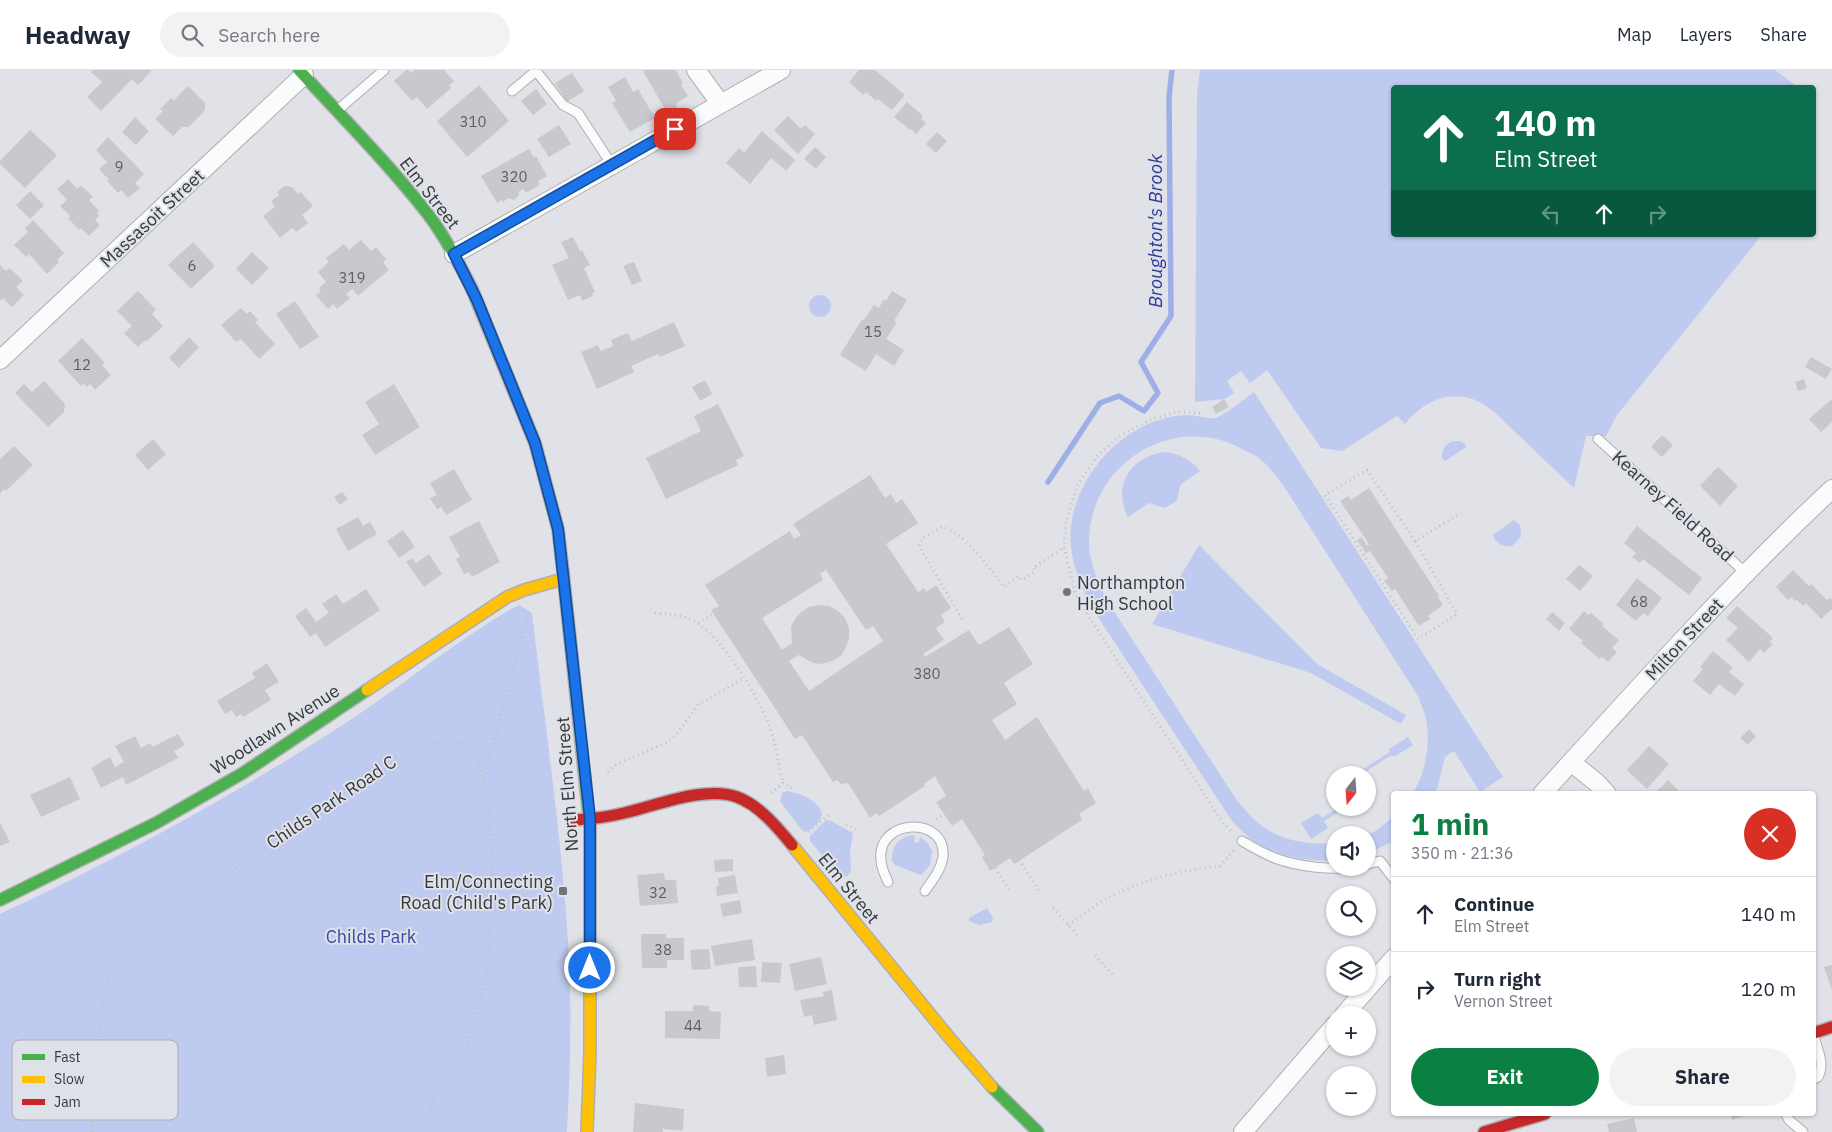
<!DOCTYPE html>
<meta charset="utf-8">
<style>
body{margin:0;font-family:"IBM Plex Sans",sans-serif;background:#f2f2f3;color:#1f2937;height:100vh;display:flex;flex-direction:column;font-size:19px;white-space:nowrap}
*{box-sizing:border-box;margin:0}
p{font-size:16px;color:#747a83}
.icon{flex:none;width:28px;height:28px;fill:none;stroke:currentColor;stroke-width:2;stroke-linecap:round;stroke-linejoin:round}
.map{position:relative;flex:1;overflow:hidden}
.panel{position:absolute;left:1391px;top:721px;width:425px;height:325px;display:flex;flex-direction:column;background:#fff;border-radius:5px;box-shadow:0 1px 4px #0004}
.panel>*{flex:none}
.top-card{position:absolute;left:1391px;top:15px;width:425px;height:152px;border-radius:5px;box-shadow:0 1px 4px #0004;background:#0b6e4f;color:#fff;overflow:hidden}
.needle{width:32px;rotate:197deg}
.buttons{position:absolute;left:1326px;top:696px;display:grid;gap:10px}
.buttons a{display:grid;place-items:center;width:50px;height:50px;border-radius:50%;background:#fff;box-shadow:0 1px 4px #0004;font-size:25px}
.pin{position:absolute;display:grid;place-items:center;width:42px;height:42px;color:#fff;margin:-21px;border-radius:10px;box-shadow:0 2px 8px #0006}
.me{position:absolute;width:55px;margin:-28px;rotate:0deg;stroke-linejoin:round;filter:drop-shadow(0 0 4px #0008)}
.turn{display:flex;align-items:center;gap:18px;height:105px;padding:0 20px;font-size:22px}
.turn .icon{width:65px;height:65px;stroke-width:2.5}
.turn b{display:block;font-size:35px;line-height:42px}
.lanes{display:flex;align-items:center;height:48px;padding:0 20px;background:#0003;justify-content:center;gap:25px;direction:ltr}
.lanes .off{opacity:.35}
.round{display:grid;place-items:center;flex:none;width:52px;height:52px;border-radius:26px;background:#f2f2f3}
.head{display:flex;align-items:center;justify-content:space-between;height:85px;padding:0 20px}
h1{font-size:30px;font-weight:700;line-height:38px;color:#0b8043}
.cta{display:flex;gap:10px;margin-top:auto;padding:10px 20px}
.cta a{flex:1;height:58px;border-radius:30px;background:#0b8043;color:#fff;font-size:20px;font-weight:700;line-height:58px;text-align:center}
.cta a+a{background:#f2f2f3;color:#1f2937}
ul{padding:0;list-style:none}
li{display:flex;align-items:center;gap:15px;height:75px;padding:0 20px;border-top:1px solid #e0e1e3}
li div{flex:1}
li b{display:block;font-size:19px}
li em{font-style:normal}
header{display:flex;align-items:center;gap:30px;box-sizing:border-box;height:70px;padding:0 25px;background:#fff;border-bottom:1px solid #e0e1e3}
header strong{font-size:24px}
nav{display:flex;gap:28px;margin-inline-start:auto;font-size:18px}
.search{width:350px;height:45px;background:#f2f2f3;display:flex;align-items:center;gap:12px;box-sizing:border-box;padding:0 18px;border-radius:28px;color:#747a83;font-size:19px}
.map>svg:first-child{display:block}
.green{fill:#bfcaf0}
.lines{fill:none;stroke-linecap:round;stroke-linejoin:round}
.stream{stroke:#9eaee7;stroke-width:5.5}
.building{fill:#c8c9cd;fill-rule:evenodd}
.lane-casing{stroke:#aeafb3;stroke-width:11}
.street-casing{stroke:#aeafb3;stroke-width:20}
.fast-casing{stroke:#aeafb3;stroke-width:14}
.slow-casing{stroke:#aeafb3;stroke-width:14}
.jam-casing{stroke:#aeafb3;stroke-width:14}
.path{stroke:#c1c1c3;stroke-width:3;stroke-dasharray:1 4;stroke-linecap:butt}
.lane{stroke:#fafbfb;stroke-width:9}
.street{stroke:#fafbfb;stroke-width:18}
.fast{stroke:#4caf50;stroke-width:11}
.slow{stroke:#ffc107;stroke-width:11}
.jam{stroke:#c62828;stroke-width:11}
.route-casing{stroke:#114b97;stroke-width:12}
.route{stroke:#1a73e8;stroke-width:9}
.poi-dot{fill:#727477;stroke:#dfe1e9;stroke-width:2}
.labels{text-anchor:middle;dominant-baseline:central;stroke-width:4;stroke-linejoin:round;paint-order:stroke}
.number-label{font-size:15px;fill:#5d5e61}
.street-label{font-size:18px;fill:#37383b;stroke:#dfe1e9}
.poi-label{font-size:18px;fill:#37383b;stroke:#dfe1e9;text-anchor:start}
.park-label{font-size:18px;fill:#3747a5;stroke:#dfe1e9}
.water-label{font-size:19px;font-style:italic;fill:#2e3b97;stroke:#dfe1e9}
.key{fill:#dfe1e9;stroke:#adaeb5;stroke-width:1}
.key-label{font-size:14px;fill:#37383b}
</style>
<header>
<strong>Headway</strong>
<div class="search"><svg class="icon" aria-label="search" viewBox="0 0 24 24"><circle cx="10" cy="10" r="6"/><path d="M15 15l6 6"/></svg>Search here</div>
<nav><a>Map</a><a>Layers</a><a>Share</a></nav>
</header>
<div class="map">
<svg width="1832" height="1062" viewBox="0 0 1832 1062">
<rect width="100%" height="100%" fill="#e1e2e7"/>
<path class="green" d="M1200 0H1775L1798 17 1394 18V165H1762L1617 345 1606 366H1586L1574 418 1492 340C1462 316 1428 325 1405 354L1397 346 1342 381 1321 378 1267 300 1250 313 1241 301 1227 311 1234 323 1224 329 1195 332 1197 25Z
M809 236a11 11 0 1 1 22 0a11 11 0 1 1-22 0Z
M1254 322 1503 707 1480 722 1454 681 1445 687 1437 719 1434 724H1412C1426 704 1431 672 1426 648 1424 640 1420 633 1418 626L1283 415C1276 406 1269 396 1260 389 1255 384 1247 382 1240 378 1171 342 1087 396 1089 475 1090 494 1098 511 1106 529L1236 729C1243 737 1249 745 1257 752 1279 771 1308 775 1335 773V791H1332C1304 790 1276 788 1252 770 1245 765 1239 757 1232 751L1090 535C1079 511 1068 485 1071 458 1075 412 1112 366 1156 351 1165 348 1177 345 1186 345 1195 345 1207 349 1216 348 1223 346 1247 327 1254 322Z
M1452 371H1460L1465 374 1466 377 1445 391 1442 388C1441 380 1445 375 1452 371Z
M1163 382C1179 383 1190 389 1200 401L1180 415 1177 431 1164 438 1149 433 1128 447C1112 416 1130 388 1163 382Z
M1514 450 1520 455 1521 467 1512 476C1503 477 1496 474 1493 465Z
M1199 475 1317 594 1406 645 1401 654 1311 603 1152 554Z
M519 535 532 543C545 657 563 773 569 888 572 946 570 1004 567 1062H0V844C117 789 231 727 341 656 383 629 423 597 464 569 482 557 499 545 519 535Z
M1408 667 1413 675 1394 687 1392 685 1360 705H1354L1390 682 1389 679Z
M787 721C802 723 836 738 815 756 811 759 809 761 805 762L801 759 780 731 782 723Z
M1338 738H1345L1324 751 1328 758 1311 769 1301 753 1318 743 1322 748Z
M1394 746V771L1368 783V765H1366L1376 761Z
M826 750 831 751 853 763 850 782 851 801 847 807 838 804 810 771V766Z
M912 765 915 766 914 771 916 773 919 772 920 767 927 772 932 781 930 795 921 805 895 795 892 791C891 777 898 768 912 765Z
M987 838 993 848 992 852 980 855 969 851V848Z"/>
<g class="lines">
<path class="stream" d="M1048 412 1100 333 1119 326 1144 341 1158 323 1141 292 1171 246 1169 27 1172 0"/>
</g>
<path class="building" d="M92 0H152L138 15 132 9 101 41 87 27 102 12 91 2Z
M406 0H409L411 3 414 0H444L454 11 449 15 451 18 427 39 417 27 412 31 394 11Z
M644 0H676L683 13 681 14 688 26 676 34 677 37 667 43 643 1Z
M859 0H875L905 25 892 40 878 29 876 31 866 22 863 25 849 12Z
M572 3 584 21 567 32 555 13Z
M625 7 633 22 638 19 655 48 630 62 612 33 616 31 608 17Z
M479 15 509 51 467 87 437 51Z
M188 16 205 33V40L189 57H182L173 66 155 49 163 41 160 39 171 28 174 30Z
M536 19 547 34 533 45 521 31Z
M907 32 923 46 921 48 926 53 916 64 911 59 910 60 894 47Z
M788 46 801 59 805 55 815 64 798 84 774 60Z
M135 47 149 61 136 75 122 62Z
M559 55 571 74 549 87 537 69Z
M30 60 57 85 25 118 0 94V91Z
M762 61 795 90 786 101 771 88 750 114 726 93 739 78 744 83Z
M937 62 947 71 936 83 926 74Z
M108 67 144 104 135 113 140 118 128 128 121 120 118 123 107 111 109 110 99 99 107 92 96 80Z
M815 77 826 87 816 99 804 89Z
M529 79 534 88 536 86 547 106 538 111 540 115 526 123 523 119 518 122 519 124 517 128 513 130 509 128 503 132 502 130 497 133 481 106Z
M68 109 77 119 81 115 93 127 89 130 99 141 97 143 99 146 95 150 100 155 89 166 81 158 79 160 68 148 70 146 60 136 67 130 57 119Z
M284 116 292 117 298 124 301 122 313 136 302 145 308 153 296 162 292 158 280 168 263 146 275 137 271 131 279 125 277 122Z
M30 121 44 135 30 149 16 135Z
M33 150 64 183 57 190 59 192 47 204 29 184 26 187 14 175 28 162 25 158Z
M573 167 580 181 582 180 590 195 584 198 595 222 592 223 593 226 582 231 580 225 568 230 552 195 569 188 561 172Z
M361 170 371 181 376 177 386 189 383 192 389 200 358 226 352 219 346 224 350 228 337 239 333 234 328 239 316 225 321 221 319 218 326 212 318 202 329 192 326 188 344 174 349 180Z
M193 172 215 196 191 219 168 195Z
M252 182 269 198 252 215 236 199Z
M634 192 642 211 632 215 623 196Z
M0 195 6 201 10 198 23 211 16 217 24 225 12 237 3 228 0 231Z
M138 221 156 240 152 244 163 256 146 272 145 270 138 277 124 263 132 256 117 241Z
M892 221 907 230 894 251 897 252 886 269 904 280 894 296 876 284 866 301 840 285 862 249 864 250 874 235 879 238 884 229 886 231Z
M295 231 319 267 300 279 276 244Z
M241 238 247 244 250 241 258 250 255 252 275 274 259 289 241 269 236 272 221 255Z
M674 252 685 276 660 287 658 284 631 296 634 302 597 319 581 282 598 275 601 281 613 276 611 270 628 263 632 271Z
M189 267 199 277 179 298 169 288Z
M82 268 105 293 102 295 111 305 95 320 90 314 87 317 83 313 81 316 58 291Z
M1811 287 1832 299 1826 309 1805 297Z
M1804 309 1807 318 1798 321 1795 312Z
M705 310 712 324 700 331 692 317Z
M44 311 65 334 64 342 48 357 15 323 24 314 32 322Z
M394 314 420 357 375 385 362 365 379 354 365 332Z
M1224 329 1229 337 1216 344 1212 337Z
M1832 329V352L1821 362 1809 349Z
M718 334 744 386 736 390 738 395 666 429 646 388 701 361 694 346Z
M1662 365 1673 375 1662 387 1651 377Z
M153 369 166 384 148 400 135 385Z
M14 376 33 395 6 421 4 419 0 424V389Z
M1718 397 1738 416 1720 436 1700 416Z
M454 399 472 430 446 445 441 437 437 439 430 428 437 425 430 413Z
M870 405 885 428 891 424 896 433 902 429 918 453 886 474 918 522 924 518 926 522 936 515 951 538 941 545 945 552 936 558 944 570 923 584 925 587 969 560 979 575 1009 557 1033 594 1004 613 1017 634 992 650 1005 670 1037 647 1084 721 1088 718 1096 733 1079 744 1082 750 1014 794 1010 788 990 801 982 787 985 785 962 749 952 756 936 732 946 726 935 706 924 714 925 716 879 746 877 743 870 748 848 713 841 714 837 710 833 712 802 665 795 669 711 540 719 536 705 515 790 461 794 469 801 465 793 454ZM826 500 866 560 873 556 883 571 809 621 789 591 799 585 813 593 822 594 832 591 841 586 846 577 849 568V558L845 548 838 541 829 536 819 535 809 537 801 542 795 549 791 557 792 573 782 580 762 548 823 510 820 504Z
M1369 418 1439 526 1438 527 1443 535 1428 546 1430 549 1419 556 1395 519 1392 521 1384 511 1388 508 1370 481 1366 483 1357 470 1362 467 1367 476 1369 474 1340 431 1348 426 1351 430Z
M342 422 348 429 340 435 334 427Z
M358 447 363 456 370 452 377 464 348 481 336 459Z
M479 451 500 492 472 507 469 502 464 504 456 489 460 487 449 467Z
M1637 456 1702 508 1689 525 1643 489 1640 493 1632 487 1636 483 1624 473Z
M403 460 415 477 399 488 387 471Z
M429 484 442 504 424 517 406 492 412 488 416 493Z
M1579 495 1593 506 1580 521 1566 509Z
M1793 500 1809 516 1811 514 1827 530 1830 528 1832 530V539L1821 549 1806 533 1803 536 1797 530 1795 531 1791 527 1788 530 1776 517Z
M1637 508 1662 528 1648 546 1643 543 1636 551 1616 535Z
M366 519 380 540 325 577 316 563 310 567 295 546 306 538 316 552 329 543 322 534 336 524 343 534Z
M1737 536 1773 568 1770 572 1773 574 1764 583 1760 579 1749 592 1726 570 1738 558 1726 548Z
M1584 541 1588 545 1591 543 1604 554 1602 556 1619 570 1612 578 1617 582 1608 592 1602 587 1600 589 1581 573 1583 571 1569 559Z
M1552 542 1565 553 1559 561 1546 549Z
M1713 581 1733 598 1729 602 1744 614 1735 626 1719 614 1710 625 1693 611 1703 599 1700 597Z
M267 593 279 612 265 620 271 630 243 647 241 644 236 647 232 640 225 644 217 631 255 608 252 603Z
M1749 659 1756 666 1748 675 1740 668Z
M178 664 185 675 174 681 178 688 126 715 123 707 101 718 91 698 110 687 115 697 124 692 115 676 135 666 141 678 150 673 152 677Z
M1649 676 1669 694 1647 719 1627 700Z
M70 707 80 729 41 747 30 725Z
M1668 710 1678 720 1675 724H1654Z
M0 754H1L10 772 0 776Z
M733 789V801L715 802 714 790Z
M664 803 665 810H676L678 833 640 836 637 805Z
M735 805 738 823 717 826 716 817 719 816 718 808Z
M740 830 742 843 723 847 720 834Z
M641 864H666V868H684V890H667V898H642Z
M752 869 755 890 715 896 711 876Z
M709 879 711 899 692 900 690 880Z
M821 887 827 914 795 921 789 894Z
M762 892 782 893 780 913 761 912Z
M1832 895V920L1824 897Z
M756 896 757 917H739L738 897Z
M832 920 837 950 814 955 812 945 804 947 800 930 824 926 823 922Z
M693 935 709 936V941L721 942 720 969 665 968V941H693Z
M784 985 786 1004 767 1007 765 988Z
M635 1033 684 1039 683 1061 663 1059V1062H633Z
M1730 1044H1751L1732 1050Z
M1634 1048 1637 1062H1609L1607 1054Z"/>
<g class="lines">
<defs>
<path id="lane" d="M512 21 536 1 563 35 578 43 612 95
M339 39 384 0
M1598 369 1747 504
M1242 771C1269 787 1282 793 1314 797 1325 798 1334 799 1345 798
M1368 794 1380 791 1394 809
M888 812C885 805 881 798 881 790 876 748 947 745 943 787 941 800 932 811 925 821
M1814 967C1818 981 1825 994 1818 1007L1814 1009
M1786 1044 1789 1050 1803 1062"/>
<path id="street" d="M696 0 720 33
M454 184 781 0
M0 290 304 5
M1571 692 1597 713 1607 724
M1542 724C1637 620 1729 515 1832 419
M1344 945 1394 888
M1243 1062 1335 955"/>
<path id="fast" d="M299 0C342 47 388 93 427 143 445 166 459 193 472 219
M563 502 590 757
M0 830 156 753 243 703 367 620
M992 1017 1038 1062"/>
<path id="slow" d="M367 620 507 527 524 520 563 509
M792 775 948 966 992 1017
M587 1062 590 983V757"/>
<path id="jam" d="M472 219 535 373 558 459 563 502
M575 750C592 749 608 747 624 743 656 736 705 715 737 727 759 735 778 758 792 775
M1814 963 1832 957
M1484 1062 1545 1044"/>
</defs>
<use href="#lane" class="lane-casing"/>
<use href="#street" class="street-casing"/>
<use href="#fast" class="fast-casing"/>
<use href="#slow" class="slow-casing"/>
<use href="#jam" class="jam-casing"/>
<path class="path" d="M1200 343 1177 342 1150 350 1121 365 1098 385 1078 414 1066 452 1064 477 1075 522 1086 542 1223 753 1233 763
M1415 471 1367 400 1325 425 1418 569 1457 544 1415 471 1461 443
M655 543C670 544 686 545 699 554 724 572 755 621 767 650 775 668 778 693 783 713
M962 549 919 476 921 469 942 457C963 461 991 500 1004 517L1019 506 1022 510 1035 502 1033 498 1064 477
M698 553 713 544
M459 673 490 625 505 627
M608 702 615 695 668 672 676 665 698 635 744 608
M484 708 527 547
M771 723 783 713 793 719
M548 725 552 723
M936 749 944 744
M846 755 859 760
M809 762 829 745
M1019 790 1040 822
M995 798 1009 820
M1053 838 1080 868
M1068 855C1081 847 1093 836 1106 829 1139 811 1184 799 1220 796L1234 780
M1095 885 1113 905
M92 1062 103 927 109 905 115 894 171 844 379 695 423 674 445 671 467 674 476 687 488 726 491 777 492 818 487 910 465 981 451 1006 434 1027 424 1062"/>
<use href="#lane" class="lane"/>
<use href="#street" class="street"/>
<use href="#fast" class="fast"/>
<use href="#slow" class="slow"/>
<use href="#jam" class="jam"/>
</g>
<g class="lines">
<defs>
<path id="route" d="M590 898V748L558 459 535 373 477 230 454 184 675 59"/>
</defs>
<use href="#route" class="route-casing"/>
<use href="#route" class="route"/>
</g>
<g class="poi-dot">
<circle cx="1067" cy="522" r="5"/>
<rect x="558" y="816" width="10" height="10" rx="2.5"/>
</g>
<g class="labels">
<g class="number-label">
<text x="473" y="51">310</text>
<text x="119" y="96">9</text>
<text x="514" y="106">320</text>
<text x="192" y="195">6</text>
<text x="352" y="207">319</text>
<text x="873" y="261">15</text>
<text x="82" y="294">12</text>
<text x="1639" y="531">68</text>
<text x="927" y="603">380</text>
<text x="658" y="822">32</text>
<text x="663" y="879">38</text>
<text x="693" y="955">44</text>
</g>
<g class="street-label">
<text transform="translate(430 123) rotate(52)">Elm Street</text>
<text transform="translate(152 148) rotate(-43)">Massasoit Street</text>
<text transform="translate(1673 436) rotate(42)">Kearney Field Road</text>
<text transform="translate(1684 569) rotate(-47)">Milton Street</text>
<text transform="translate(275 659) rotate(-33)">Woodlawn Avenue</text>
<text transform="translate(567 714) rotate(-94)">North Elm Street</text>
<text transform="translate(331 732) rotate(-34)">Childs Park Road C</text>
<text transform="translate(849 818) rotate(51)">Elm Street</text>
</g>
<g class="poi-label">
<text x="1077" y="512">Northampton<tspan x="1077" dy="21">High School</tspan></text>
<text x="553" y="811" text-anchor="end">Elm/Connecting<tspan x="553" dy="21">Road (Child's Park)</tspan></text>
</g>
<g class="park-label">
<text x="371" y="866">Childs Park</text>
</g>
<g class="water-label">
<text transform="translate(1155 161) rotate(-90)">Broughton's Brook</text>
</g>
</g>
<rect x="12" y="970" width="166" height="80" rx="8" class="key"/>
<rect x="22" y="984" width="23" height="6" fill="#4caf50"/>
<rect x="22" y="1006" width="23" height="7" fill="#ffc107"/>
<rect x="22" y="1029" width="23" height="6" fill="#c62828"/>
<g class="key-label">
<text x="54" y="992">Fast</text>
<text x="54" y="1014">Slow</text>
<text x="54" y="1037">Jam</text>
</g>
</svg>
<div class="buttons">
<a><svg class="needle" viewBox="-14 -14 28 28"><path d="M0-13l5 13h-10z" fill="#e53935"/><path d="M0 13l5-13h-10z" fill="#747a83"/></svg></a>
<a><svg class="icon" aria-label="sound" viewBox="0 0 24 24"><path d="M4 9h4l5-4v14l-5-4H4zM17 9q2 3 0 6"/></svg></a>
<a><svg class="icon" aria-label="search" viewBox="0 0 24 24"><circle cx="10" cy="10" r="6"/><path d="M15 15l6 6"/></svg></a>
<a><svg class="icon" aria-label="layers" viewBox="0 0 24 24"><path d="M12 4l9 5-9 5-9-5zM3 14l9 5 9-5"/></svg></a>
<a>+</a>
<a>−</a>
</div>
<div class="pin" style="left:675px;top:59px;background:#d93025"><svg class="icon" aria-label="arrive" viewBox="0 0 24 24"><path d="M6 21V4h12l-3 4 3 4H6"/></svg></div>
<svg class="me" style="left:590px;top:898px" viewBox="-20 -20 40 40"><circle r="17" fill="#1a73e8" stroke="#fff" stroke-width="3"/><path d="M0-11L8 9 0 5-8 9z" fill="#fff"/></svg>
<div class="top-card">
<div class="turn"><svg class="icon" aria-label="ahead" viewBox="0 0 24 24"><path d="M12 20V5M6 11l6-6 6 6"/></svg><div><b>140 m</b>Elm Street</div></div>
<div class="lanes"><svg class="icon off" aria-label="left" viewBox="0 0 24 24"><path d="M17 20v-9H6M10 6l-5 5 5 5"/></svg><svg class="icon" aria-label="ahead" viewBox="0 0 24 24"><path d="M12 20V5M6 11l6-6 6 6"/></svg><svg class="icon off" aria-label="right" viewBox="0 0 24 24"><path d="M7 20v-9h11M14 6l5 5-5 5"/></svg></div>
</div>
<section class="panel">
<div class="head"><div><h1>1 min</h1><p>350 m · 21:36</p></div><a class="round" style="background:#d93025;color:#fff"><svg class="icon" aria-label="close" viewBox="0 0 24 24"><path d="M6 6l12 12M18 6L6 18"/></svg></a></div>
<ul>
<li><svg class="icon" aria-label="ahead" viewBox="0 0 24 24"><path d="M12 20V5M6 11l6-6 6 6"/></svg><div><b>Continue</b><p>Elm Street</p></div><em>140 m</em></li>
<li><svg class="icon" aria-label="right" viewBox="0 0 24 24"><path d="M7 20v-9h11M14 6l5 5-5 5"/></svg><div><b>Turn right</b><p>Vernon Street</p></div><em>120 m</em></li>
</ul>
<div class="cta"><a>Exit</a><a>Share</a></div>
</section>
</div>
